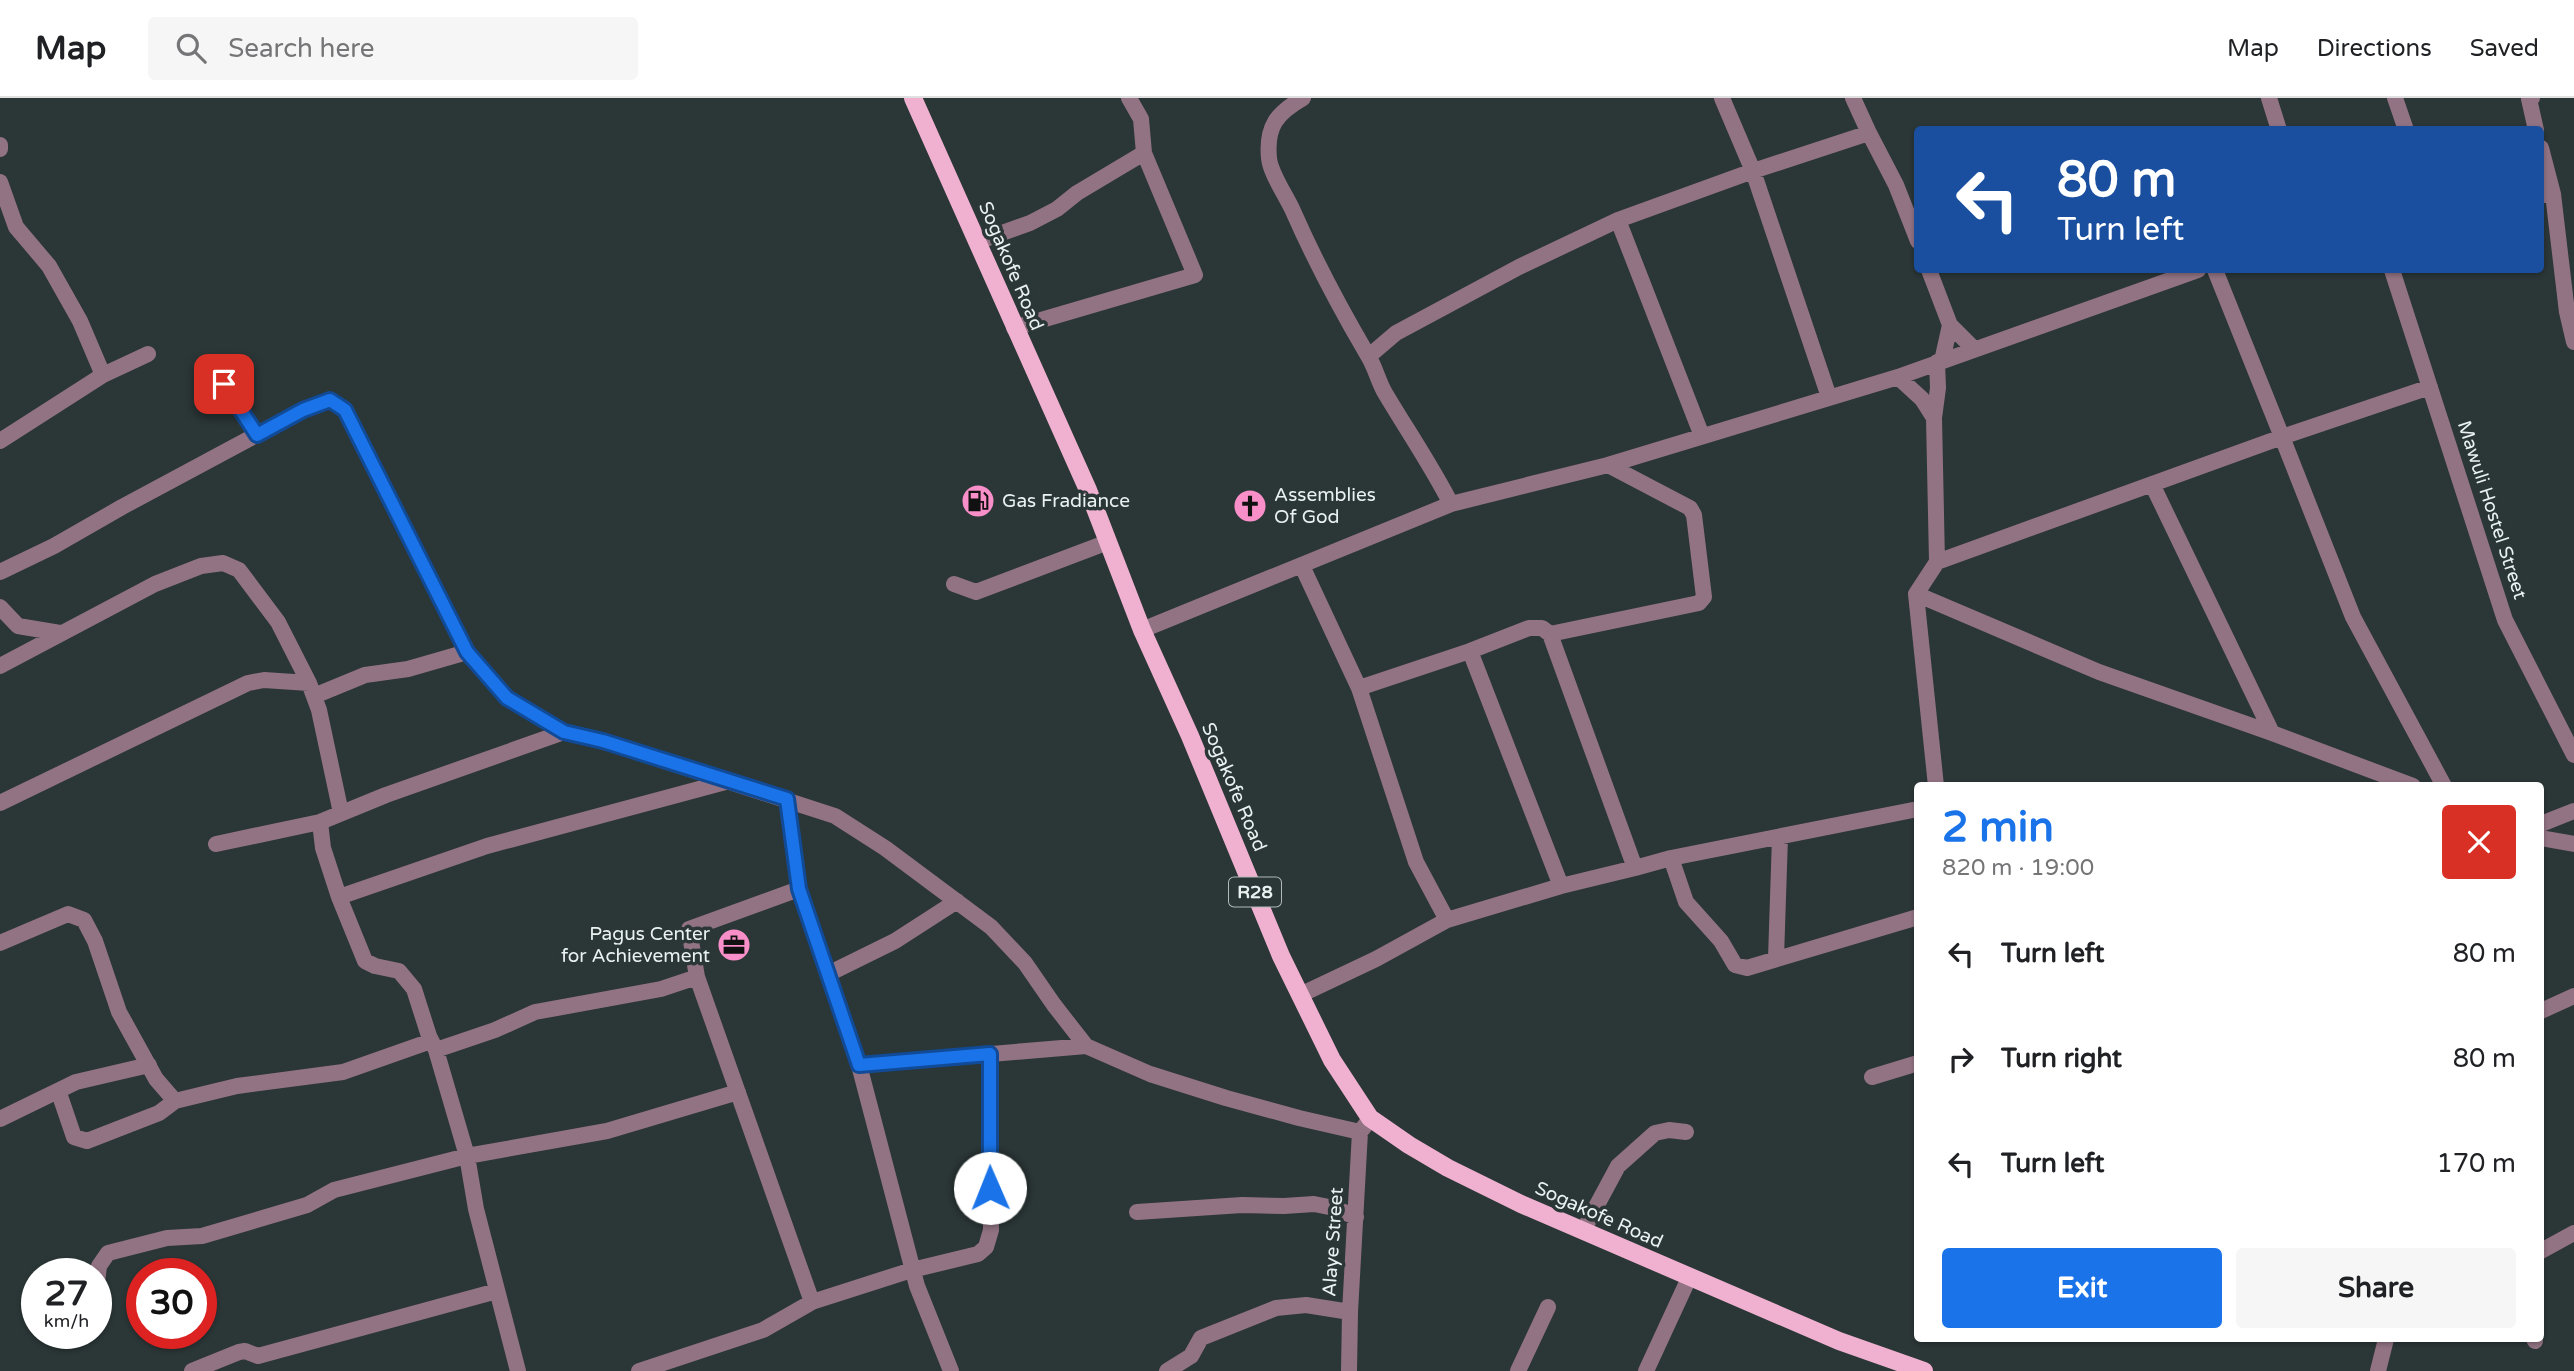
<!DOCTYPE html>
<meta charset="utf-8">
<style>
body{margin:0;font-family:"Varela Round",sans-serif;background:#f6f6f6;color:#202124;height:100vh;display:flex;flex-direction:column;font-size:26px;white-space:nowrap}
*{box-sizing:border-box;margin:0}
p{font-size:23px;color:#757577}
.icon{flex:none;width:38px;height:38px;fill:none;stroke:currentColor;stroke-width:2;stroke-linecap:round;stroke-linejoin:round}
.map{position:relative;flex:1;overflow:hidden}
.drawer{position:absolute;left:1914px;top:684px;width:630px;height:560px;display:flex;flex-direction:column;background:#fff;border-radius:7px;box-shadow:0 2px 5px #0004}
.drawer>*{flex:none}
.top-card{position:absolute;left:1914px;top:28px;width:630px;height:147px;border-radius:7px;box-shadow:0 2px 5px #0004;background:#1a4fa0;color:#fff;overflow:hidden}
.speed{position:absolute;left:21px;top:1160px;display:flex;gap:14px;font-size:35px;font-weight:700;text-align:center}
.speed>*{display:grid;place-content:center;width:91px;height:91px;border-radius:50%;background:#fff;box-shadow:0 2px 5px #0004;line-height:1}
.speed small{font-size:18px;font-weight:400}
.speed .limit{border:10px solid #d22;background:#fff;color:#111}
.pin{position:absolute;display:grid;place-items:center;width:60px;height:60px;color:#fff;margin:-30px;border-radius:14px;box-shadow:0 4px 10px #0006}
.me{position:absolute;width:77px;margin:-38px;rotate:359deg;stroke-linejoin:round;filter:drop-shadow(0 0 5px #0008)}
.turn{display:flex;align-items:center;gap:24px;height:147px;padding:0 28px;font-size:32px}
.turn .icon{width:91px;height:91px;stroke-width:2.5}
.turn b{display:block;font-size:49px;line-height:60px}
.round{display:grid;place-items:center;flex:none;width:74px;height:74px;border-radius:7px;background:#f6f6f6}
.summary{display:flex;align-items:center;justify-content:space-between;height:119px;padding:0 28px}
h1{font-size:42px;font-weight:700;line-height:52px;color:#1a73e8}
.primary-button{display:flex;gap:14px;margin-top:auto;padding:14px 28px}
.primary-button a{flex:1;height:80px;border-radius:7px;background:#1a73e8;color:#fff;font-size:28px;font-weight:700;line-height:80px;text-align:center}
.primary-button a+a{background:#f6f6f6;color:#202124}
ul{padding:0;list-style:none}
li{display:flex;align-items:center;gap:21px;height:105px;padding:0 28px}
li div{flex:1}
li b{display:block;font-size:26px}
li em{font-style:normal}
header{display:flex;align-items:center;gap:42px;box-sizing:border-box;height:98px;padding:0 35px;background:#fff;border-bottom:2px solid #e0e0e0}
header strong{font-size:33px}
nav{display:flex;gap:38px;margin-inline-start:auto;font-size:24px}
.search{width:490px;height:63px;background:#f6f6f6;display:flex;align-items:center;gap:18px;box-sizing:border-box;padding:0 24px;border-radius:7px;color:#757577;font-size:26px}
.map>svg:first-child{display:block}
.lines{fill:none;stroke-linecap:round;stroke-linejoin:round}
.minor{stroke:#927383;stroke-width:16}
.major{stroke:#f0b1d1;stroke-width:18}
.route-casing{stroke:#114b97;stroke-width:18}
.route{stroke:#1a73e8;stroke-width:12}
.labels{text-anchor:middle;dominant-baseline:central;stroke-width:7;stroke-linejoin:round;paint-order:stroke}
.shield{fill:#2b3636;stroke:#b1b9b9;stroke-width:2}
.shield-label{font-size:18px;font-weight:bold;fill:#eaf1f1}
.street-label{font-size:19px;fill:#eaf1f1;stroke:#2b3636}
.poi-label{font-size:19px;fill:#eaf1f1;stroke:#2b3636;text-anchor:start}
</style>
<header>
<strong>Map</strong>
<div class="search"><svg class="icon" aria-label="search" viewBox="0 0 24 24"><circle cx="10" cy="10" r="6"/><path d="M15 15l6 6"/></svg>Search here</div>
<nav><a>Map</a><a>Directions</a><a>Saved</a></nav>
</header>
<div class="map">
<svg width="2574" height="1273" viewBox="0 0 2574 1273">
<rect width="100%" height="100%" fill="#2b3636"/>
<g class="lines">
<path class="minor" d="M1722 0 1753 73 1829 299
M2269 0 2279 32
M2395 0 2406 32
M2532 0 2529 1 2536 32
M1869 35 1896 87 1918 143
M0 47V51
M2541 50 2553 96
M0 84 16 129 49 168 80 223 103 277
M2541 97 2553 96 2567 214 2574 244
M1618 122 1702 338
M977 144 1030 125 1057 111 1077 95 1144 55
M1929 172 1950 227 1974 251
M2392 172 2505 522 2574 657
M1014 230 1195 177 1144 55 1141 21 1129 0
M1369 258 1396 235 1519 169 1618 122 1753 73 1869 35 1853 0
M1942 263 1950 227
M1898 279 1922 301 1934 320
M224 286 257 337
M2430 289 2282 339 2353 519 2444 688
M0 343 103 277 148 256
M1451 406 1608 367 1898 279 2198 172
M1937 464 1934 320 1938 290 1937 264
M1302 468 1359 590 1416 764 1447 822
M0 474 54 448 122 409 303 312 330 302 345 311 467 554 507 600 564 634 603 643 835 718 885 750 991 829 1025 865 1054 907 1086 948 1150 976 1226 1000 1299 1020 1360 1034
M954 486 976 494 1108 444
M1916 496 2099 574 2272 635 2152 386
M0 509 18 528 60 535
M1142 532 1451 406C1431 367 1407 332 1385 295 1378 283 1375 268 1367 256 1340 210 1315 163 1293 113 1287 99 1270 75 1269 60 1266 28 1277 15 1303 0
M1550 536 1699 505 1704 499 1694 417 1690 410 1608 367
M1470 553 1561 788
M0 568 155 486 201 468 223 465 239 472 278 524 309 585 319 612 341 715
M1359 590 1470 553 1529 530H1542L1550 536 1635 770 1671 760 1918 711
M314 598 365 577 408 571 467 554
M2272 635 2413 688
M1936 688 1916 496 1937 464 2282 339 2215 172
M787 701 799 791 859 967 917 1188 951 1273
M0 705 248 585 264 582 309 585
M320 724 323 750 339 799 487 748 729 683
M2541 726 2574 713
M2541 740 2574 746
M216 746 320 724 386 697 564 634
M1671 760 1686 804 1721 843 1735 867 1747 870 1918 819
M339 799 365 863 375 868 399 873 414 891 429 938 436 952 467 1058 476 1111 518 1273
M0 845 68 816 84 822 95 843 119 914 156 981 175 1003
M1776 860 1780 739
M828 876 895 843 957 803
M697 879 812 1204
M1300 897 1376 861 1447 822 1561 788 1635 770
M2541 913 2574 898
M436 952 495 932 535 914 661 891 697 879 689 831 799 791
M859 967 1086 948
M1872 979 1918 965
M59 995 74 1039 87 1043 159 1015 175 1003 237 988 343 974 431 943
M0 1021 76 984 149 967
M1137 1114 1242 1107 1284 1108 1314 1106 1334 1110 1356 1119
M1583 1133 1618 1068 1655 1035 1669 1032 1686 1034
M2541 1153 2574 1135
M96 1193 99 1168 108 1155 167 1140 202 1138 307 1107 334 1092 467 1058 607 1033 738 994
M2534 1241 2535 1243
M192 1273 239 1254 245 1253 258 1258 497 1193
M639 1273 763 1232 812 1204 912 1172 978 1156 986 1149 991 1132 990 956
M1167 1273 1191 1258 1201 1240 1276 1210 1306 1207 1350 1214
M1349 1273 1350 1214 1360 1034 1367 1025
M1518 1273 1548 1209
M1646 1273 1689 1180
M2378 1273 2386 1241"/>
<path class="major" d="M913 0 1088 392 1142 532 1190 638 1281 858 1332 962 1370 1020 1409 1047 1448 1070 1521 1106 1839 1243 1924 1273"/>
</g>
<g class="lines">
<defs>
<path id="route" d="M224 286 257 337 303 312 330 302 345 312 467 554 507 600 564 634 603 643 787 701 799 791 859 967 990 956V1090"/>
</defs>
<use href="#route" class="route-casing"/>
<use href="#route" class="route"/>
</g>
<defs>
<symbol id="fuel-disc" viewBox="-11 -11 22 22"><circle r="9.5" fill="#f98fc9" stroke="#2b3636"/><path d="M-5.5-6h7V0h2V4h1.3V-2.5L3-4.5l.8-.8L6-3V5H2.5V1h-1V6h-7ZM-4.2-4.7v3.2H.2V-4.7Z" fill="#111"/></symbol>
<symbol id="church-disc" viewBox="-11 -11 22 22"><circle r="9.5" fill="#f98fc9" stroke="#2b3636"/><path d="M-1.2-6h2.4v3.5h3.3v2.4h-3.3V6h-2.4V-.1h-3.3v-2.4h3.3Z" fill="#111"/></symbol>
<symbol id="office-disc" viewBox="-11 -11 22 22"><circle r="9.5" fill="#f98fc9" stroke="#2b3636"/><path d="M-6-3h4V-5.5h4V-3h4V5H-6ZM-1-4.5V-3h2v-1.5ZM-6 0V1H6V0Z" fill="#111"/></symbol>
</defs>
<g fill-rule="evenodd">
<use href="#fuel-disc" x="959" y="384" width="38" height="38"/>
<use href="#church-disc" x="1231" y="389" width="38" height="38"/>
<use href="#office-disc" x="715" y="828" width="38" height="38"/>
</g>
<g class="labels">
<rect class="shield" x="1229" y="779.5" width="52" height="29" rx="5"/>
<g class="shield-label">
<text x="1255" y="794">R28</text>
</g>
<g class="street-label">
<text transform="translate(1011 168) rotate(67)">Sogakofe Road</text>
<text transform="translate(2492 412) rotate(72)">Mawuli Hostel Street</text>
<text transform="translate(1234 689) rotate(67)">Sogakofe Road</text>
<text transform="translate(1599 1117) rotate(24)">Sogakofe Road</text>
<text transform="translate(1333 1144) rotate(-86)">Alaye Street</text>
</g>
<g class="poi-label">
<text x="1274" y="397">Assemblies<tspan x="1274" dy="22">Of God</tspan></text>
<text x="1002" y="403">Gas Fradiance</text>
<text x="710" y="836" text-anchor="end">Pagus Center<tspan x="710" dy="22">for Achievement</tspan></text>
</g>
</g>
</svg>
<div class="speed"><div>27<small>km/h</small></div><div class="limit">30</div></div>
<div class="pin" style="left:224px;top:286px;background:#d93025"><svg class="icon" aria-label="arrive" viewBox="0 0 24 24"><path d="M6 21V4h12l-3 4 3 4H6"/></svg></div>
<svg class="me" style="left:990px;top:1090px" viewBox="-20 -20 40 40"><circle r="19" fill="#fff"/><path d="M0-13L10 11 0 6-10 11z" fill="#1a73e8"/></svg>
<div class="top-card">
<div class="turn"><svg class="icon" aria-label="left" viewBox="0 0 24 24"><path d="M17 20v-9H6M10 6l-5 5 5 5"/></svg><div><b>80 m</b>Turn left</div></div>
</div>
<section class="drawer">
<div class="summary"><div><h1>2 min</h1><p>820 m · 19:00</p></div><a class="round" style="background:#d93025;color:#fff"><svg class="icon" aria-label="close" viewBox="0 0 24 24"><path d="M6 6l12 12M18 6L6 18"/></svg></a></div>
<ul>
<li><svg class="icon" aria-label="left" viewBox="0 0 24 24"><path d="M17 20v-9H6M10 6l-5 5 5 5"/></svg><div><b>Turn left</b></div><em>80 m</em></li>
<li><svg class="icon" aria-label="right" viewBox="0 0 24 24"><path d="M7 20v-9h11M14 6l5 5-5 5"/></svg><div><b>Turn right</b></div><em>80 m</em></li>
<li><svg class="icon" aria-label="left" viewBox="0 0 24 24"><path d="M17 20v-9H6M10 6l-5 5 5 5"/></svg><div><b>Turn left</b></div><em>170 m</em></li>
</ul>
<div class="primary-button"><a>Exit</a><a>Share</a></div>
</section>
</div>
